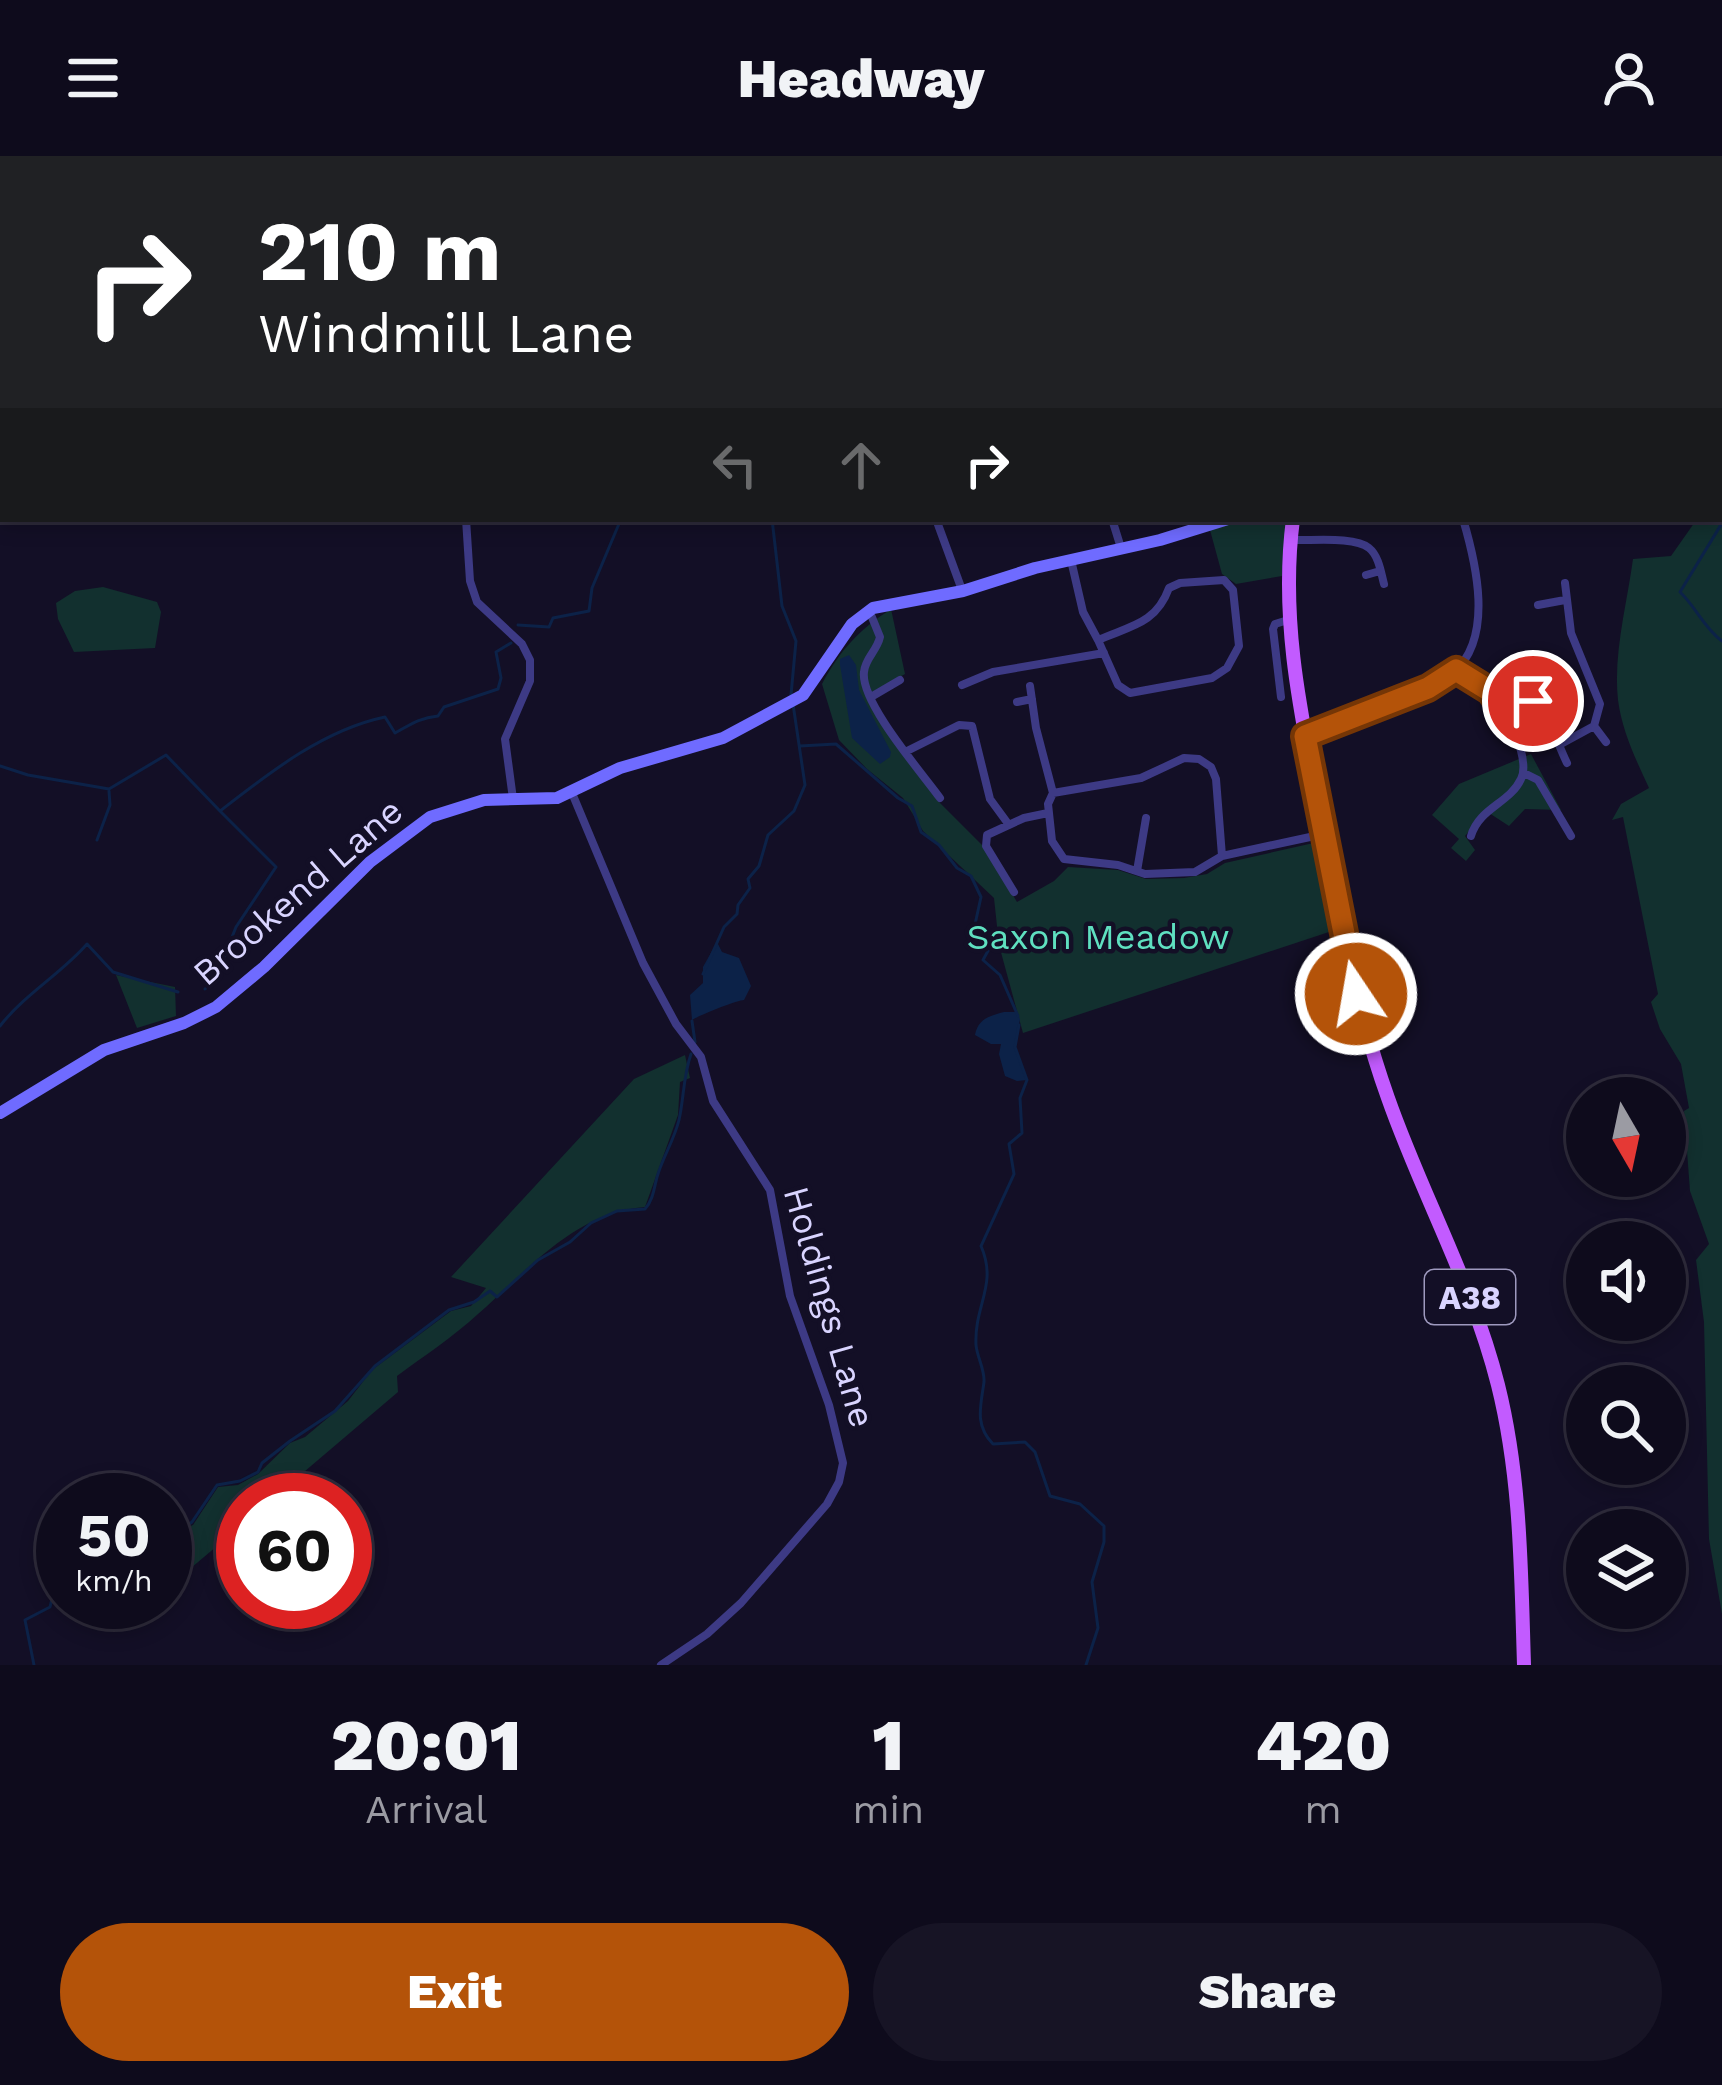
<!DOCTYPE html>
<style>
body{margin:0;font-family:"Work Sans",sans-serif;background:#171425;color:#f1f3f6;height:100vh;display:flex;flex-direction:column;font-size:45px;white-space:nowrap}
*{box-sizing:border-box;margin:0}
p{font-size:39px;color:#9b9ba3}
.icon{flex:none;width:66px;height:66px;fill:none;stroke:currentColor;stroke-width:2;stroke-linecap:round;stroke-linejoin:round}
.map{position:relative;height:1509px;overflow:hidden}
.drawer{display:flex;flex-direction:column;background:#0e0b1c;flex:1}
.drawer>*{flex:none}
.banner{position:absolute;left:0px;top:0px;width:1722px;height:366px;box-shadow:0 6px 18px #0003,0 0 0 3px #2e2b3b;background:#202124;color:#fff;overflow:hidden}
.needle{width:78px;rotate:171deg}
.controls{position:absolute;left:1566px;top:921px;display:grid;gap:24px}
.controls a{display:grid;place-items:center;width:120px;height:120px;border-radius:50%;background:#0e0b1c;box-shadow:0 6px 18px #0003,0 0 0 3px #2e2b3b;font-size:60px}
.speed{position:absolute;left:36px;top:1317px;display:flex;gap:24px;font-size:60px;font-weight:700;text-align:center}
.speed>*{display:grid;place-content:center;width:156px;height:156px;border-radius:50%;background:#0e0b1c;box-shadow:0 6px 18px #0003,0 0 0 3px #2e2b3b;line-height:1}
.speed small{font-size:30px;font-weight:400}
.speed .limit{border:18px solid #d22;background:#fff;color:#111}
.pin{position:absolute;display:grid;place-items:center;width:102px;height:102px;color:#fff;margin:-51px;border:6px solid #fff;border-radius:50%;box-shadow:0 3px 12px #0007}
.me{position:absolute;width:132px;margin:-66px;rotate:348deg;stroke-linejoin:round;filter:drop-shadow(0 0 9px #0008)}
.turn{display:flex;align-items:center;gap:42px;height:252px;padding:0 60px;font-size:54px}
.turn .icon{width:156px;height:156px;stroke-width:2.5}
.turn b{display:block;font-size:84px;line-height:102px}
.lanes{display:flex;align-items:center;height:114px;padding:0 60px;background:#0003;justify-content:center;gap:60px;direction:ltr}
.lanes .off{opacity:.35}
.eta{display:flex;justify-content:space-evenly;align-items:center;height:204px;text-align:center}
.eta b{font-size:72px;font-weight:800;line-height:84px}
.cta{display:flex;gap:24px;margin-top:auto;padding:24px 60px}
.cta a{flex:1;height:138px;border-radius:72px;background:#b45309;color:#fff;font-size:48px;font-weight:800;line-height:138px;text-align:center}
.cta a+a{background:#171425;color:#f1f3f6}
header{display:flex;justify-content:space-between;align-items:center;height:156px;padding:0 60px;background:#0e0b1c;font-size:54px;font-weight:800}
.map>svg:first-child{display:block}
.green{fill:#12302f}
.water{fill:#0c2248}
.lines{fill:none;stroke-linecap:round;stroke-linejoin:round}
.stream{stroke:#0c2248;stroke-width:3}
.street{stroke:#3d3a85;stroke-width:8}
.secondary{stroke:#6f6bff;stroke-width:12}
.primary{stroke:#c25bff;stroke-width:14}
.route-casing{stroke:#753606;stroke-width:30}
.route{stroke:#b45309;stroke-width:21}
.labels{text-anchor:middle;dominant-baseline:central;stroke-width:9;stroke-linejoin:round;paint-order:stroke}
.shield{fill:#130f26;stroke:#9e99be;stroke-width:3}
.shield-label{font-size:33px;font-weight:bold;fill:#d9d4ff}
.street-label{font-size:36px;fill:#d9d4ff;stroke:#130f26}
.park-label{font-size:36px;fill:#5fe0c0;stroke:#130f26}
</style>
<header><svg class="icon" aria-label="menu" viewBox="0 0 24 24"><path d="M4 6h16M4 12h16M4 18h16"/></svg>Headway<svg class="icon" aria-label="person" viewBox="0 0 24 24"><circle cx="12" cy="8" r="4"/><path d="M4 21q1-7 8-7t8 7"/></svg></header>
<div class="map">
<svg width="1722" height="1509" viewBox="0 0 1722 1509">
<rect width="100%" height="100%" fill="#130f26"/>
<path class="green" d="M1722 321V1458L1709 1383 1704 1166 1696 1104 1709 1088 1690 1035 1684 955 1689 952 1681 908 1660 873 1651 846 1658 838 1623 661 1612 664 1621 648 1649 632C1636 604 1622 575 1618 544 1613 498 1627 448 1633 403L1671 400 1697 363H1719Z
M1245 363 1286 364 1282 420 1236 428 1222 418 1210 374Z
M103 431 157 446 161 456 155 492 74 496 58 463 56 447 75 435Z
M891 453 905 518 869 538 937 644 984 691 1017 746 1054 725 1068 711 1118 714 1146 723 1184 722 1207 718 1225 707 1318 686 1335 774 1023 877 999 789 994 742 923 675 903 642 867 613 839 584 822 528C840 494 859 474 891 453Z
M1531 598 1561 654 1525 653 1509 670 1486 655 1465 680 1475 694 1466 705 1451 692 1459 683 1432 659 1459 628Z
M116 819 175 831 176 860 137 872Z
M685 899 690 922 680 926 678 959 645 1051C575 1056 528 1114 478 1158 453 1181 424 1200 397 1220L398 1236 271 1344H243V1368L165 1434V1389L181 1374 193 1369 218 1331 238 1329 258 1318 290 1287 305 1281 348 1245 372 1214 451 1155 471 1150 486 1132 451 1121 634 923Z"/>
<path class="water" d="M849 499 856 509 859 534 891 596 890 601 880 608 852 582 840 509V503Z
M717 786 722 796 739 802 751 830 744 844C737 844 698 860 692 864L690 839 703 827V811Z
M1004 856H1017L1020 863 1015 891 1027 924 1017 925 1005 920 999 898 1001 888H991L975 879C978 863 989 860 1004 856Z"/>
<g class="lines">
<path class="stream" d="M566 3 568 0
M904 3 908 0
M772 363 782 450 796 485 791 539
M1722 367 1680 436C1696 451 1704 472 1722 485
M518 469 549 471 553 462 589 455 592 432 621 363
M800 590 836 588 898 642 912 650 921 676 939 689 957 712 971 720 981 741 974 773 989 793 983 804 1000 819 1018 860
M0 610 28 619 109 633 166 599 220 655C269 617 323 574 385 561L395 577C410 569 418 562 438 560L444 551 498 533 501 522 496 496 511 487
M97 684 110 649 109 635
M703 818 724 771 737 758 738 749 750 732 748 723 759 710 768 679 794 655 805 629 793 548
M205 833 215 824 236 771 276 711 220 655
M692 865 695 886
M1019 869 1015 891 1027 924 1020 942 1022 977 1009 988 1014 1018 981 1090C998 1129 974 1149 976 1189 977 1201 985 1214 984 1226 981 1249 974 1269 993 1288L1025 1286 1035 1296 1050 1340 1080 1348 1104 1370V1386L1092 1426 1098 1472 1086 1509
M0 870C25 838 62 817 87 788L113 816 178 836
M165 1386 192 1366 217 1329 240 1325 258 1316 262 1307 290 1285 335 1255 375 1210 449 1154 474 1146 490 1135 497 1141 538 1104 570 1086 591 1067 617 1055 645 1053C654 1043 654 1030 658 1018 664 999 674 984 679 964 684 942 683 921 691 898
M34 1509 25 1464 50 1451 54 1434H63"/>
<path class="street" d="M341 0 342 3
M1243 0 1244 3
M466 363 470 425 477 446 522 488 530 504V525L505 583 513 643
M936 363 962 434
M1112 363 1121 392
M1292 384C1311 385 1355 380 1369 392 1379 400 1381 417 1384 428
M1071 404 1083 456 1098 484C1130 470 1156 468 1169 432L1180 427 1224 424 1233 434 1239 490 1227 512 1212 522 1130 537 1118 529 1098 484
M1366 419 1380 415
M1565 427 1571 477 1600 548 1594 570
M1538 449 1565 444
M869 454 880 481C877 495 865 502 864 516 860 546 922 617 940 642
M1456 514C1467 521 1481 526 1490 535 1505 549 1531 603 1521 623 1510 647 1479 652 1471 680
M962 529 993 516 1104 497
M1030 530 1036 572 1053 637 1048 648 1052 685 1064 703 1118 709 1145 718 1195 716 1222 700 1324 678
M871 541 900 524
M1281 541 1273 473 1275 468 1288 464
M1497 545C1542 525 1550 572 1567 607
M1017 546 1032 543
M1306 580C1343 567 1427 540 1454 516 1494 481 1476 407 1463 363
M1559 589 1594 570 1606 586
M907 595 959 569 972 570 990 643 1009 669
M1524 617 1538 624 1571 680
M572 637 643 807 676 868 701 901 713 945 770 1034 790 1140 829 1249 843 1307 839 1326 827 1348 741 1447 707 1478 661 1509
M1053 637 1141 622 1184 602 1199 603 1211 611 1216 623 1222 700
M1137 715 1146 662
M1014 736 986 690 987 679 1024 662 1048 657"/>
<path class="secondary" d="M313 3 318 0
M0 139 3 140
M0 957 104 894 184 867 216 851 264 811 370 706 430 661 484 644 557 642 620 612 723 582 803 539 852 468 873 452 963 435 1035 412 1160 384 1228 363"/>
<path class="primary" d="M1351 3 1352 0
M1293 363C1279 470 1304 572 1324 677 1341 766 1357 856 1388 942 1422 1039 1473 1129 1498 1229 1521 1321 1521 1415 1524 1509"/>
</g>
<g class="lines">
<defs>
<path id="route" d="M1356 838 1305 580 1428 532 1456 514 1490 535 1497 545 1517 537 1533 545"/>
</defs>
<use href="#route" class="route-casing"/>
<use href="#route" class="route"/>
</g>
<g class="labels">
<rect class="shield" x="1425" y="1114" width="90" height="54" rx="9"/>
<g class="shield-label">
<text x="1470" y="1141">A38</text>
</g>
<g class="street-label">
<text transform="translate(298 736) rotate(-41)">Brookend Lane</text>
<text transform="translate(829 1151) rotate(74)">Holdings Lane</text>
</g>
<g class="park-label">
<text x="1098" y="781">Saxon Meadow</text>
</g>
</g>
</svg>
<div class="controls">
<a><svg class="needle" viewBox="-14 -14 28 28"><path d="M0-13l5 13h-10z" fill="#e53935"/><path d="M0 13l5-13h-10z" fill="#9b9ba3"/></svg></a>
<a><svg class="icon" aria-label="sound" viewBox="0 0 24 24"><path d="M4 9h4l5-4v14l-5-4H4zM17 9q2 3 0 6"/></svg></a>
<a><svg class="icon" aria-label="search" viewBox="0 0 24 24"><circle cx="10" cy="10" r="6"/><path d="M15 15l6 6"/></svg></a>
<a><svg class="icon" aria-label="layers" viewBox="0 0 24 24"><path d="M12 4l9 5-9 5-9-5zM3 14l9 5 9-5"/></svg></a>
</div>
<div class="speed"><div>50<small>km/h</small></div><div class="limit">60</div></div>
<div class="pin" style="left:1533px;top:545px;background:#d93025"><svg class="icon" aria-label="arrive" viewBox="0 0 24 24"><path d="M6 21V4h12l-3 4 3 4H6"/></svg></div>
<svg class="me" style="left:1356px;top:838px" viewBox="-20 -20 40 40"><circle r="17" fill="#b45309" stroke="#fff" stroke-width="3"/><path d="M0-11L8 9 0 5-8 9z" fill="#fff"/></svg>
<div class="banner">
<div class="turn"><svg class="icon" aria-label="right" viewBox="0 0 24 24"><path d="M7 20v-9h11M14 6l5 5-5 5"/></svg><div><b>210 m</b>Windmill Lane</div></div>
<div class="lanes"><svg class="icon off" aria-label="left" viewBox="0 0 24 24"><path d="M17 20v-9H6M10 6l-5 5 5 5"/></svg><svg class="icon off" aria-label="ahead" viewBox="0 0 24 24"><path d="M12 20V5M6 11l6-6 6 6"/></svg><svg class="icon" aria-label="right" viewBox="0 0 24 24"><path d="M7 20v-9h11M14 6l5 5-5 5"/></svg></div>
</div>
</div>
<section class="drawer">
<div class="eta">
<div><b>20:01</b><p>Arrival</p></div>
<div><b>1</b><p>min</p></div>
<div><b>420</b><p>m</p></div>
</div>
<div class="cta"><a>Exit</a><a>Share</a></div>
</section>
